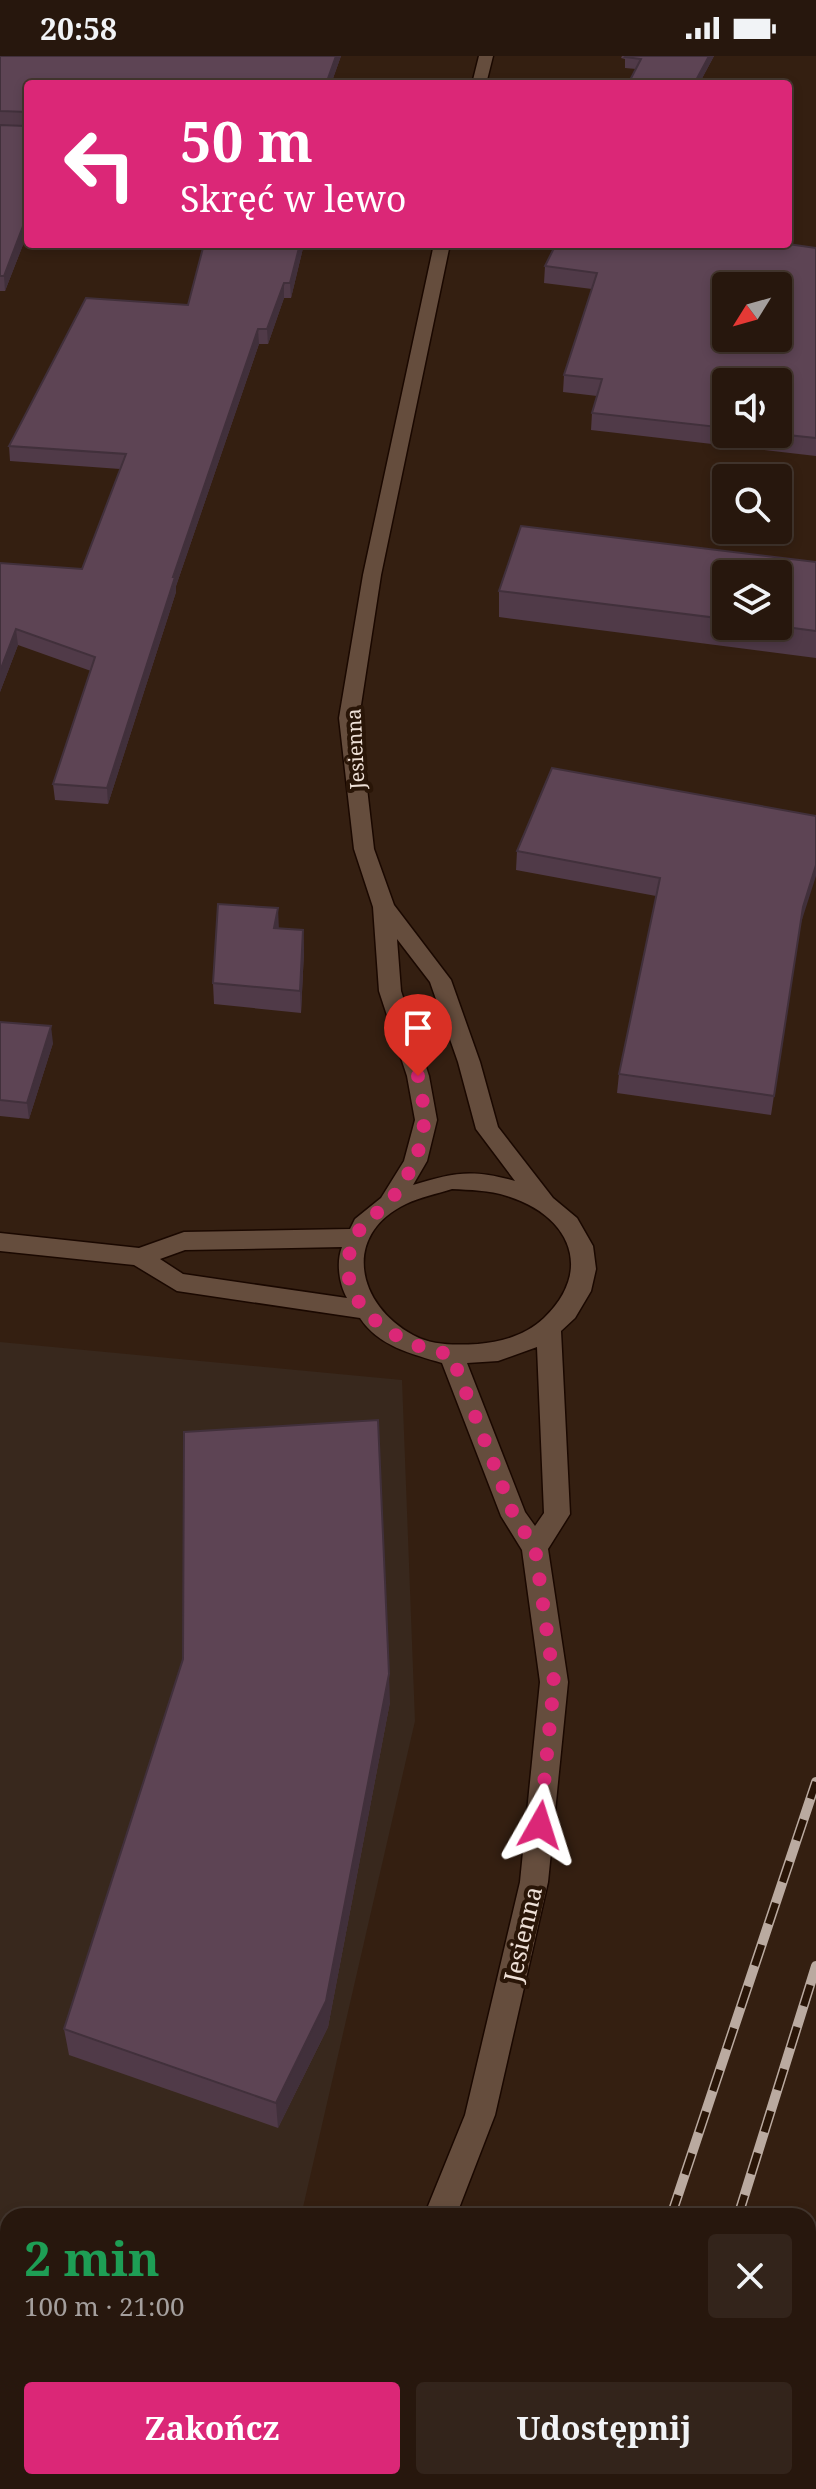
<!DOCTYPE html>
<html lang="pl">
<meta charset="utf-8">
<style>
body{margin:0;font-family:"Noto Serif",serif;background:#33241b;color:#f1f3f6;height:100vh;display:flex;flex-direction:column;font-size:30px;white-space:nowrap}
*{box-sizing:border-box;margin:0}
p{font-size:26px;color:#a49f9d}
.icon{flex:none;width:44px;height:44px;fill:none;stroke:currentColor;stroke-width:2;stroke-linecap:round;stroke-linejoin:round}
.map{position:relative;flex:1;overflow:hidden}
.details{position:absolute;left:0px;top:2152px;width:816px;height:282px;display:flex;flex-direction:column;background:#27170d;border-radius:24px 24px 0 0;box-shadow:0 4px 12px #0003,0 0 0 2px #43362e}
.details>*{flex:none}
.top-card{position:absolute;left:24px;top:24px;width:768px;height:168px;border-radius:8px;box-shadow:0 4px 12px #0003,0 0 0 2px #43362e;background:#db2777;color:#fff;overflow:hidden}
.needle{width:52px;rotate:233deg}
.controls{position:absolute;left:712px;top:216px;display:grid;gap:16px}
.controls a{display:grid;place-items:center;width:80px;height:80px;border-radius:8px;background:#27170d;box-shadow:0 4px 12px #0003,0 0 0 2px #43362e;font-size:40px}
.pin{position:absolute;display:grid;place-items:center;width:68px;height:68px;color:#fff;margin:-82px -34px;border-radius:50% 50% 50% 0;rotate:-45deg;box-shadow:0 0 8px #0007}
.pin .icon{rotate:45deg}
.me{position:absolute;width:88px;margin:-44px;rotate:6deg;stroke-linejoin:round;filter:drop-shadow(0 0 6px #0008)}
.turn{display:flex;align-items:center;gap:28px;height:168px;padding:0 24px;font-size:36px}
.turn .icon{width:104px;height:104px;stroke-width:2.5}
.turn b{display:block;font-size:56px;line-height:68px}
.round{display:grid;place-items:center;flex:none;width:84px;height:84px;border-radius:8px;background:#33241b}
.headline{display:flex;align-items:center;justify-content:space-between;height:136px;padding:0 24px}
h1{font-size:48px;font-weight:700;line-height:60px;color:#1e9e55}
.action{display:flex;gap:16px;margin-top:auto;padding:16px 24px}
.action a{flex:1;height:92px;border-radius:8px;background:#db2777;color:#fff;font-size:32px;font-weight:700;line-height:92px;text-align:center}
.action a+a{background:#33241b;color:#f1f3f6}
.status{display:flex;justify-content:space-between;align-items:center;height:56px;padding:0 40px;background:#27170d;direction:ltr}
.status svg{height:22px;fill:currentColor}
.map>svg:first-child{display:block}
.industrial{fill:#38281d}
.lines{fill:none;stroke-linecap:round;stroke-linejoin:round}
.minor-casing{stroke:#1a0800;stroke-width:3}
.minor{fill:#654d3d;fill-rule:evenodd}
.rail-casing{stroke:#baaaa0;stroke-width:10}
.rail{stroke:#291507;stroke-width:7;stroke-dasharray:22;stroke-linecap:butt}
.wall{fill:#503a48;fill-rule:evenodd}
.shaded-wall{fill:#41303b}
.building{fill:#5d4454;stroke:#41303b;stroke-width:2;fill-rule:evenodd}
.route{stroke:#db2777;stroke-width:14;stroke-dasharray:0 25.2}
.labels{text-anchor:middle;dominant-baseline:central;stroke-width:8;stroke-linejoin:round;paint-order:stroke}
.street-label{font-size:20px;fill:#eee0d7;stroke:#291507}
.near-street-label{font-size:24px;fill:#eee0d7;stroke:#291507}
</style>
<div class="status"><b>20:58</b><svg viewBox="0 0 49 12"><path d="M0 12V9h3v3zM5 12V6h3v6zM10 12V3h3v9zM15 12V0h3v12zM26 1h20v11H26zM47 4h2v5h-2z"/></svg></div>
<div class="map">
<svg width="816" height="2433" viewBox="0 0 816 2433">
<rect width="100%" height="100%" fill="#341f11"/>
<path class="industrial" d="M0 1286 402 1324 415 1665 301 2160H8V2426L0 2433Z"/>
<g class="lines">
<defs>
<path id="minor" d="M479 0H493L486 28H472Z
M434 188H450L381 519 359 662 374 793 394 849 451 924 480 1006 498 1071 553 1142 577 1162 593 1190 596 1213 591 1235 575 1262 561 1275 570 1458 548 1493 568 1626 548 1826 495 2059 456 2160H424L465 2059 520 1826 540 1626 522 1494 501 1460 442 1307C412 1298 378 1290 360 1262L177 1235 134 1209 0 1195V1177L139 1192 184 1176 350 1173 355 1163 381 1142 404 1105 415 1064 407 1020 379 935 373 851 354 793 339 662 363 519ZM397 883 430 926 458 1006 476 1073 515 1125C473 1113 454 1116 413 1129L427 1105 437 1064 429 1020 401 935ZM452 1133C470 1134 489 1134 507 1140 569 1159 595 1213 544 1262 526 1279 502 1286 478 1288 456 1289 433 1290 413 1279 357 1249 341 1179 406 1148 420 1141 437 1138 452 1133ZM342 1191C336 1206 339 1228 347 1242L183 1218 160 1203 185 1194ZM537 1291 544 1457 535 1470 525 1456 467 1307 498 1305Z
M299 2426H333L330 2433H296Z"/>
</defs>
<use href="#minor" class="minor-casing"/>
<use href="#minor" class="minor"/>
<defs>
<path id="rail" d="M671 2160 816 1726
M738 2160 816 1910
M557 2433 560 2426
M626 2433 628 2426"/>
</defs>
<use href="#rail" class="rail-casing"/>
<use href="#rail" class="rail"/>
</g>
<path class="wall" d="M0 0H341L331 28H28V176L5 235H0Z
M622 0H714L699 28H628L636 13 625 12V3L621 2Z
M204 188H304L291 242H284L268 288H259L176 530V536L108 748 55 744 53 728 91 615 18 589 0 636V507L82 513 120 413 10 405 9 390 188 249Z
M816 192V400L591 374 592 357 597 340 563 336 564 319 592 233 544 227 545 210ZM726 326 778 378H726Z
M816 506V602L499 561V535ZM726 518 778 570H726Z
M552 712 800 870 771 1059 617 1037 619 1018 656 840 516 814 517 795Z
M279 872 303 874 304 895 301 957 214 948 213 927Z
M0 966 53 987 29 1063 0 1060Z
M390 1646 328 1971 278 2072 69 1999 64 1973Z"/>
<path class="shaded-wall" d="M336 0H341L331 28H326Z
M709 0H714L699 28H694Z
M28 157V176L5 235 4 220Z
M300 188H304L291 242 290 227Z
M284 227V242L268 288 267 273Z
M258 273 259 288 176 530V536L108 748 107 732 173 521Z
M16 573 18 589 0 636V615Z
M816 809V820L800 870 771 1059 803 851Z
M278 852 279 874 274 872Z
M303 874 304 895 301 957 300 935Z
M51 970 53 987 29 1063 27 1047Z
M389 1618 390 1646 328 1971 278 2072 276 2047Z
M150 2426H164L160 2433H146Z"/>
<path class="building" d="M0 0H336L326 28H28V56L0 55Z
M626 0H709L694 28H628L641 3 625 1Z
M28 68V157L4 220H0V69L26 70Z
M204 188H300L290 227H284L267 273H258L173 521H175L107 732 53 728 95 601 16 573 0 615V507L82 513 126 398 9 390 86 242 188 249Z
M556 188H788L816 192V382L778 378V326H726V372L592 357 602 323 564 319 597 217 545 210ZM726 230H778V282H726Z
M521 470 816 506V575L778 570V518H726V563L499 535Z
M552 712 816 760V809L803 851 774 1040 619 1018 660 822 517 795Z
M218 848 278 852 274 872 303 874 300 935 213 927Z
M0 966 51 970 27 1047 0 1044Z
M378 1364 389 1618 326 1945 276 2047 64 1973 183 1603 184 1376Z
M8 2407V2426H150L146 2433H0V2420Z"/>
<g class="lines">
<path class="route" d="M418 1020C425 1054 428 1070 415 1104 410 1116 401 1131 393 1141 382 1156 365 1162 356 1180 323 1244 398 1292 451 1298L514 1460 535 1492 554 1626 540 1769"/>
</g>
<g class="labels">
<g class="street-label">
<text transform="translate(355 693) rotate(-93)">Jesienna</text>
</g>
<g class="near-street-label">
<text transform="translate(522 1878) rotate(-77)">Jesienna</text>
</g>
</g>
</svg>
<div class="controls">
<a><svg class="needle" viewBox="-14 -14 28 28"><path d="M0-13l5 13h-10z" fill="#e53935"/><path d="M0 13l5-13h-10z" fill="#a49f9d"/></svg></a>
<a><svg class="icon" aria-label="sound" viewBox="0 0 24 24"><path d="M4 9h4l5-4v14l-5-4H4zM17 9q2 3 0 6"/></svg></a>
<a><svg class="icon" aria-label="search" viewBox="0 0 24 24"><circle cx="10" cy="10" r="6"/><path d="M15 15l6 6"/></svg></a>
<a><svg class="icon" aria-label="layers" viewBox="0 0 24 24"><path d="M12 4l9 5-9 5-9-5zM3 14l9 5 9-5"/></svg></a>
</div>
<div class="pin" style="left:418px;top:1020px;background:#d93025"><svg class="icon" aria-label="arrive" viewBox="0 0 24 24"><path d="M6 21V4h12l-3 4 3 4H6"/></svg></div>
<svg class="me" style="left:540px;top:1769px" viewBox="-20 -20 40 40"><path d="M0-17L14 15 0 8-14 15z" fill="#db2777" stroke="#fff" stroke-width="4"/></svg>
<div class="top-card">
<div class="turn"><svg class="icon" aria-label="left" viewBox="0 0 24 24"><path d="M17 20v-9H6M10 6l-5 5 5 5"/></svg><div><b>50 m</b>Skręć w lewo</div></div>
</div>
<section class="details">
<div class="headline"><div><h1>2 min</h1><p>100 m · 21:00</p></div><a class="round"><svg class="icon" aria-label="close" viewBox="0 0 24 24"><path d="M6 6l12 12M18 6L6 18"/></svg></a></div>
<div class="action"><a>Zakończ</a><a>Udostępnij</a></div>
</section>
</div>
